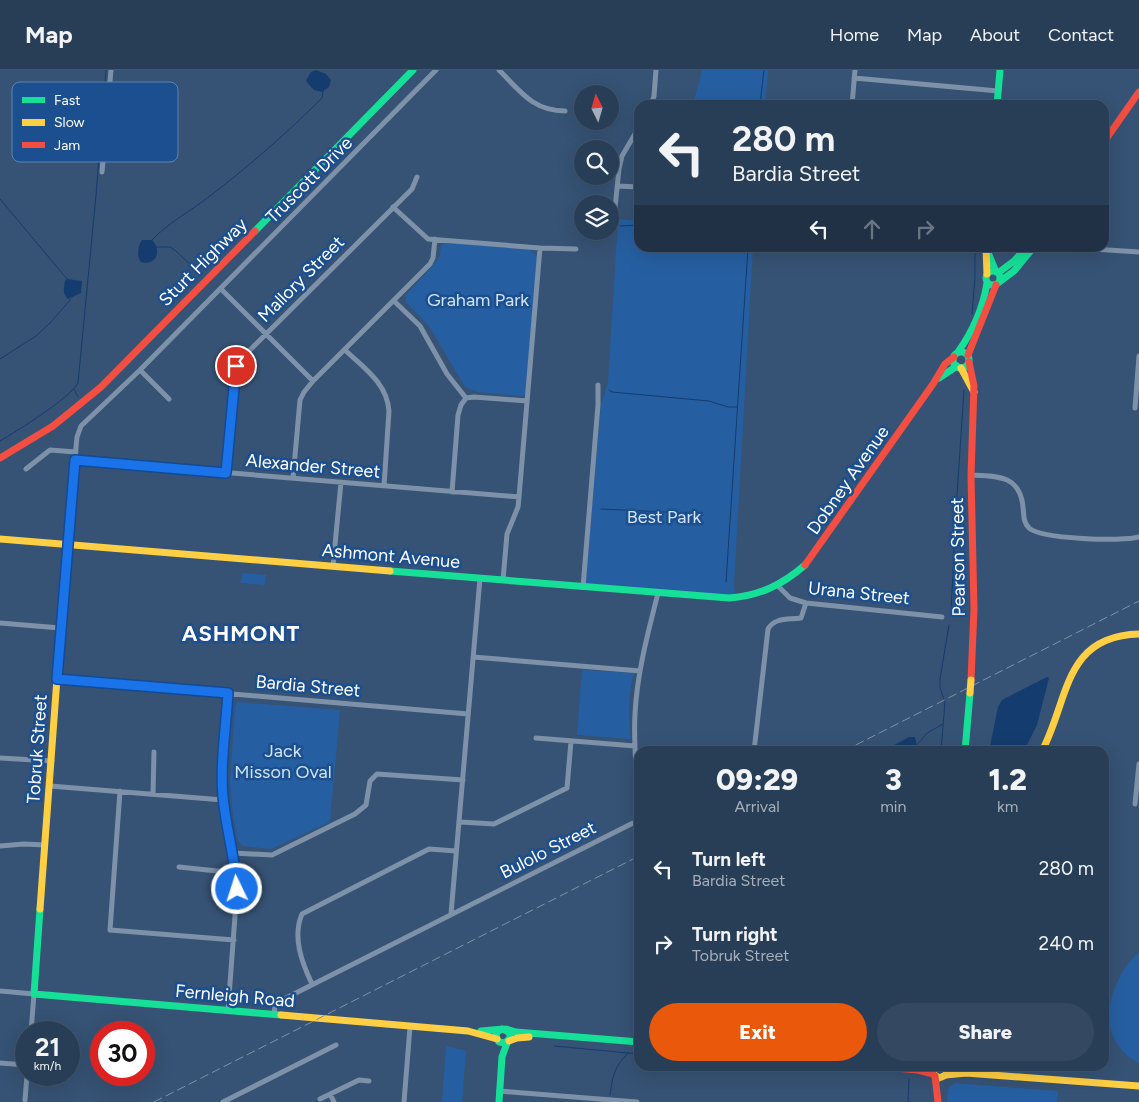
<!DOCTYPE html>
<style>
body{margin:0;font-family:Figtree,sans-serif;background:#344961;color:#f1f3f6;height:100vh;display:flex;flex-direction:column;font-size:19px;white-space:nowrap}
*{box-sizing:border-box;margin:0}
p{font-size:16px;color:#a5aeba}
.icon{flex:none;width:28px;height:28px;fill:none;stroke:currentColor;stroke-width:2;stroke-linecap:round;stroke-linejoin:round}
.map{position:relative;flex:1;overflow:hidden}
.sheet{position:absolute;left:634px;top:676px;width:475px;height:325px;display:flex;flex-direction:column;background:#283e57;border-radius:15px;box-shadow:0 5px 20px #0002,0 0 0 1px #44576d}
.sheet>*{flex:none}
.banner{position:absolute;left:634px;top:30px;width:475px;height:152px;border-radius:15px;box-shadow:0 5px 20px #0002,0 0 0 1px #44576d;background:#283e57;color:#f1f3f6;overflow:hidden}
.needle{width:32px;rotate:355deg}
.fabs{position:absolute;left:574px;top:15px;display:grid;gap:10px}
.fabs a{display:grid;place-items:center;width:45px;height:45px;border-radius:50%;background:#283e57;box-shadow:0 5px 20px #0002,0 0 0 1px #44576d;font-size:25px}
.speed{position:absolute;left:15px;top:951px;display:flex;gap:10px;font-size:25px;font-weight:700;text-align:center}
.speed>*{display:grid;place-content:center;width:65px;height:65px;border-radius:50%;background:#283e57;box-shadow:0 5px 20px #0002,0 0 0 1px #44576d;line-height:1}
.speed small{font-size:12px;font-weight:400}
.speed .limit{border:8px solid #d22;background:#fff;color:#111}
.pin{position:absolute;display:grid;place-items:center;width:42px;height:42px;color:#fff;margin:-21px;border:2px solid #fff;border-radius:50%;box-shadow:0 1px 5px #0007}
.me{position:absolute;width:55px;margin:-28px;rotate:356deg;stroke-linejoin:round;filter:drop-shadow(0 0 4px #0008)}
.turn{display:flex;align-items:center;gap:18px;height:105px;padding:0 15px;font-size:22px}
.turn .icon{width:65px;height:65px;stroke-width:2.5}
.turn b{display:block;font-size:35px;line-height:42px}
.lanes{display:flex;align-items:center;height:48px;padding:0 15px;background:#0003;justify-content:center;gap:25px;direction:ltr}
.lanes .off{opacity:.35}
.eta{display:flex;justify-content:space-evenly;align-items:center;height:85px;text-align:center}
.eta b{font-size:30px;font-weight:800;line-height:35px}
.cta{display:flex;gap:10px;margin-top:auto;padding:10px 15px}
.cta a{flex:1;height:58px;border-radius:30px;background:#ea580c;color:#fff;font-size:20px;font-weight:800;line-height:58px;text-align:center}
.cta a+a{background:#344961;color:#f1f3f6}
ul{padding:0;list-style:none}
li{display:flex;align-items:center;gap:15px;height:75px;padding:0 15px}
li div{flex:1}
li b{display:block;font-size:19px}
li em{font-style:normal}
header{display:flex;align-items:center;gap:30px;box-sizing:border-box;height:70px;padding:0 25px;background:#283e57;border-bottom:1px solid #44576d}
header strong{font-size:24px}
nav{display:flex;gap:28px;margin-inline-start:auto;font-size:18px}
.map>svg:first-child{display:block}
.green{fill:#265fa1}
.water{fill:#153c6e}
.lines{fill:none;stroke-linecap:round;stroke-linejoin:round}
.stream{stroke:#153c6e;stroke-width:1}
.street{stroke:#7d92a8;stroke-width:5}
.fast{stroke:#16e098;stroke-width:7}
.slow{stroke:#ffcf43;stroke-width:7}
.jam{stroke:#f24e42;stroke-width:7}
.rail{stroke:#7e92a7;stroke-width:1;stroke-dasharray:9 4;stroke-linecap:butt}
.slow-bridge{stroke:#ffcf43;stroke-width:7}
.route-casing{stroke:#114b97;stroke-width:12}
.route{stroke:#1a73e8;stroke-width:9}
.labels{text-anchor:middle;dominant-baseline:central;stroke-width:5;stroke-linejoin:round;paint-order:stroke}
.street-label{font-size:18px;fill:#fff;stroke:#1b4f8f}
.park-label{font-size:18px;fill:#cfe3fa;stroke:#1b4f8f}
.district-label{font-size:22px;font-weight:bold;letter-spacing:1px;fill:#fff;stroke:#1b4f8f}
.key{fill:#1b4f8f;stroke:#5f84b1;stroke-width:1}
.key-label{font-size:14px;fill:#fff}
</style>
<header>
<strong>Map</strong>
<nav><a>Home</a><a>Map</a><a>About</a><a>Contact</a></nav>
</header>
<div class="map">
<svg width="1139" height="1032" viewBox="0 0 1139 1032">
<rect width="100%" height="100%" fill="#365274"/>
<path class="green" d="M702 0H768L765 35H693Z
M618 149 639 151V178H753L734 514 735 525H716L585 516 601 335 608 312Z
M446 172 530 180 537 186 526 324 522 326 477 322 465 317 429 256 405 231 406 225 437 191 440 185 441 176Z
M242 503 266 505 265 515 241 513Z
M582 600 634 603C628 624 628 647 631 669L577 665Z
M238 632 340 640 330 752 271 779 243 776 238 771 233 745 230 714 235 636Z
M1139 882V993C1093 970 1107 911 1139 882Z
M446 976 466 981 462 1032H442Z
M954 1013 1058 1021 1057 1032H947L948 1019Z"/>
<path class="water" d="M316 0 326 4 331 10 329 17 322 22 314 20 306 11 311 2Z
M142 170H152C162 180 157 196 141 192 136 186 138 176 142 170Z
M67 209 82 211 81 223 68 229C62 224 64 218 65 211Z
M1047 607 1049 608 1037 655 1024 681H989L998 637 1002 630Z
M909 667H915L918 681H883Z"/>
<g class="lines">
<path class="stream" d="M760 35 764 0
M0 129 67 209
M620 156 639 155
M152 170C169 152 191 141 210 126 249 96 287 63 322 28L323 22
M156 177H170L176 181 199 203
M972 244 975 207V178
M0 289 36 266 50 253 71 229
M74 319 78 327
M609 320 612 322 709 331 728 337H737
M0 371C17 361 69 329 78 313L96 125 106 0
M601 439 687 443
M726 512 748 178
M951 542 956 440 964 320
M917 675 927 663 943 654
M941 681 945 632 940 618V609L949 555
M554 976 639 984
M610 1025C613 1004 614 998 628 983
M908 1032 909 1009
M910 1032H911"/>
<path class="street" d="M499 0C520 21 533 41 565 41
M854 8 998 21
M651 35 654 26 656 0
M852 35 855 0
M102 102 111 0
M617 116 639 117
M393 137 428 169 540 178 576 179
M614 148 619 99 622 86 639 57
M1077 178 1139 182
M221 219 313 311
M394 231 420 256 447 304 466 328
M345 280C364 298 387 313 389 341L384 416
M140 300 169 329
M466 328 474 327 527 331
M1135 338 1139 286
M75 390 519 427
M26 399 50 380 76 382
M226 403 235 303 239 291 412 119 417 107
M971 405C997 406 1020 405 1023 437 1024 445 1023 452 1029 458 1041 469 1123 472 1139 467
M293 408 300 330 304 322 313 311 430 194 433 188 435 169
M452 422 458 345 461 335 466 328
M67 473 77 367 81 356 140 300 436 0
M333 496 341 412
M503 510 507 464 518 437 519 427 540 178
M778 516 790 528 806 533 942 547
M583 517 598 335V315
M0 553 60 558
M473 587 640 601
M57 609 468 644
M536 668 635 676
M754 681 768 559C775 547 788 550 801 548L806 533
M0 688 52 691
M50 716 223 730
M120 721 110 860 234 870
M153 724 154 682
M1135 734 1139 694
M460 752 494 754 567 718 571 671
M0 776 24 774 45 775
M233 783 272 785 355 744 366 735 370 711 377 704 463 710
M179 797 236 803
M451 844 480 508
M312 914C302 893 292 867 302 844L429 779 456 781
M0 921 34 924 31 962
M228 940 237 819 233 783 226 744 222 714 228 623
M274 944 275 936 280 931 635 752 638 745C638 711 633 678 635 644 637 603 648 563 658 523
M0 993 26 995
M499 1021 637 1032
M330 1024 334 1032
M320 1029 359 1010 369 1011
M25 1030 27 1005
M223 1032 336 975
M404 1032 410 957"/>
<path class="fast" d="M997 35 1000 0
M255 161 413 0
M987 180 996 202
M986 208a7 7 0 1 1 14 0a7 7 0 1 1-14 0Z
M998 203 1014 191 1026 178
M998 213 1014 201 1033 178
M958 282C973 261 983 238 987 213
M953 290a8 8 0 1 1 16 0a8 8 0 1 1-16 0Z
M939 308 957 296
M390 501 729 528C759 526 782 515 805 495
M965 681 970 623
M40 839 34 924 281 945
M506 959 516 962 639 972
M481 961 503 959C507 961 511 963 510 968L505 973 499 972 496 967 497 962 502 959
M499 1032 502 987 507 973"/>
<path class="slow" d="M986 178 987 204
M961 298 974 322
M0 469 390 501
M1042 681C1069 630 1063 566 1139 564
M40 839 67 473
M281 945 468 961 497 969
M509 971 517 968 529 967
M935 996 933 1004 939 1008 946 1005 947 1000 945 996
M946 1005 966 1003 1139 1016"/>
<path class="jam" d="M1104 72 1139 22
M968 285 996 215
M969 292 974 316 971 405 974 539 971 610
M0 388 53 356 101 317 255 161
M805 495 933 314 945 294 954 287
M871 996 918 1000 933 1004
M935 1006 938 1032"/>
<path class="rail" d="M844 681 1139 531
M154 1032 639 786"/>
<path class="slow-bridge" d="M970 623 971 610"/>
</g>
<g class="lines">
<defs>
<path id="route" d="M236 296 226 403 75 390 57 609 228 623C226 658 220 693 223 727 226 758 235 788 237 819"/>
</defs>
<use href="#route" class="route-casing"/>
<use href="#route" class="route"/>
</g>
<g class="labels">
<g class="street-label">
<text transform="translate(309 110) rotate(-45)">Truscott Drive</text>
<text transform="translate(203 192) rotate(-45)">Sturt Highway</text>
<text transform="translate(301 209) rotate(-45)">Mallory Street</text>
<text transform="translate(313 396) rotate(5)">Alexander Street</text>
<text transform="translate(848 410) rotate(-55)">Dobney Avenue</text>
<text transform="translate(391 486) rotate(5)">Ashmont Avenue</text>
<text transform="translate(958 487) rotate(-91)">Pearson Street</text>
<text transform="translate(859 523) rotate(6)">Urana Street</text>
<text transform="translate(308 616) rotate(5)">Bardia Street</text>
<text transform="translate(37 679) rotate(-86)">Tobruk Street</text>
<text transform="translate(548 780) rotate(-27)">Bulolo Street</text>
<text transform="translate(235 926) rotate(5)">Fernleigh Road</text>
</g>
<g class="park-label">
<text x="478" y="230">Graham Park</text>
<text x="664" y="447">Best Park</text>
<text x="283" y="681">Jack<tspan x="283" dy="21">Misson Oval</tspan></text>
</g>
<g class="district-label">
<text x="241" y="563">ASHMONT</text>
</g>
</g>
<rect x="12" y="12" width="166" height="80" rx="8" class="key"/>
<rect x="22" y="27" width="23" height="6" fill="#16e098"/>
<rect x="22" y="49" width="23" height="7" fill="#ffcf43"/>
<rect x="22" y="72" width="23" height="6" fill="#f24e42"/>
<g class="key-label">
<text x="54" y="35">Fast</text>
<text x="54" y="57">Slow</text>
<text x="54" y="80">Jam</text>
</g>
</svg>
<div class="fabs">
<a><svg class="needle" viewBox="-14 -14 28 28"><path d="M0-13l5 13h-10z" fill="#e53935"/><path d="M0 13l5-13h-10z" fill="#a5aeba"/></svg></a>
<a><svg class="icon" aria-label="search" viewBox="0 0 24 24"><circle cx="10" cy="10" r="6"/><path d="M15 15l6 6"/></svg></a>
<a><svg class="icon" aria-label="layers" viewBox="0 0 24 24"><path d="M12 4l9 5-9 5-9-5zM3 14l9 5 9-5"/></svg></a>
</div>
<div class="speed"><div>21<small>km/h</small></div><div class="limit">30</div></div>
<div class="pin" style="left:236px;top:296px;background:#d93025"><svg class="icon" aria-label="arrive" viewBox="0 0 24 24"><path d="M6 21V4h12l-3 4 3 4H6"/></svg></div>
<svg class="me" style="left:237px;top:819px" viewBox="-20 -20 40 40"><circle r="17" fill="#1a73e8" stroke="#fff" stroke-width="3"/><path d="M0-11L8 9 0 5-8 9z" fill="#fff"/></svg>
<div class="banner">
<div class="turn"><svg class="icon" aria-label="left" viewBox="0 0 24 24"><path d="M17 20v-9H6M10 6l-5 5 5 5"/></svg><div><b>280 m</b>Bardia Street</div></div>
<div class="lanes"><svg class="icon" aria-label="left" viewBox="0 0 24 24"><path d="M17 20v-9H6M10 6l-5 5 5 5"/></svg><svg class="icon off" aria-label="ahead" viewBox="0 0 24 24"><path d="M12 20V5M6 11l6-6 6 6"/></svg><svg class="icon off" aria-label="right" viewBox="0 0 24 24"><path d="M7 20v-9h11M14 6l5 5-5 5"/></svg></div>
</div>
<section class="sheet">
<div class="eta">
<div><b>09:29</b><p>Arrival</p></div>
<div><b>3</b><p>min</p></div>
<div><b>1.2</b><p>km</p></div>
</div>
<ul>
<li><svg class="icon" aria-label="left" viewBox="0 0 24 24"><path d="M17 20v-9H6M10 6l-5 5 5 5"/></svg><div><b>Turn left</b><p>Bardia Street</p></div><em>280 m</em></li>
<li><svg class="icon" aria-label="right" viewBox="0 0 24 24"><path d="M7 20v-9h11M14 6l5 5-5 5"/></svg><div><b>Turn right</b><p>Tobruk Street</p></div><em>240 m</em></li>
</ul>
<div class="cta"><a>Exit</a><a>Share</a></div>
</section>
</div>
